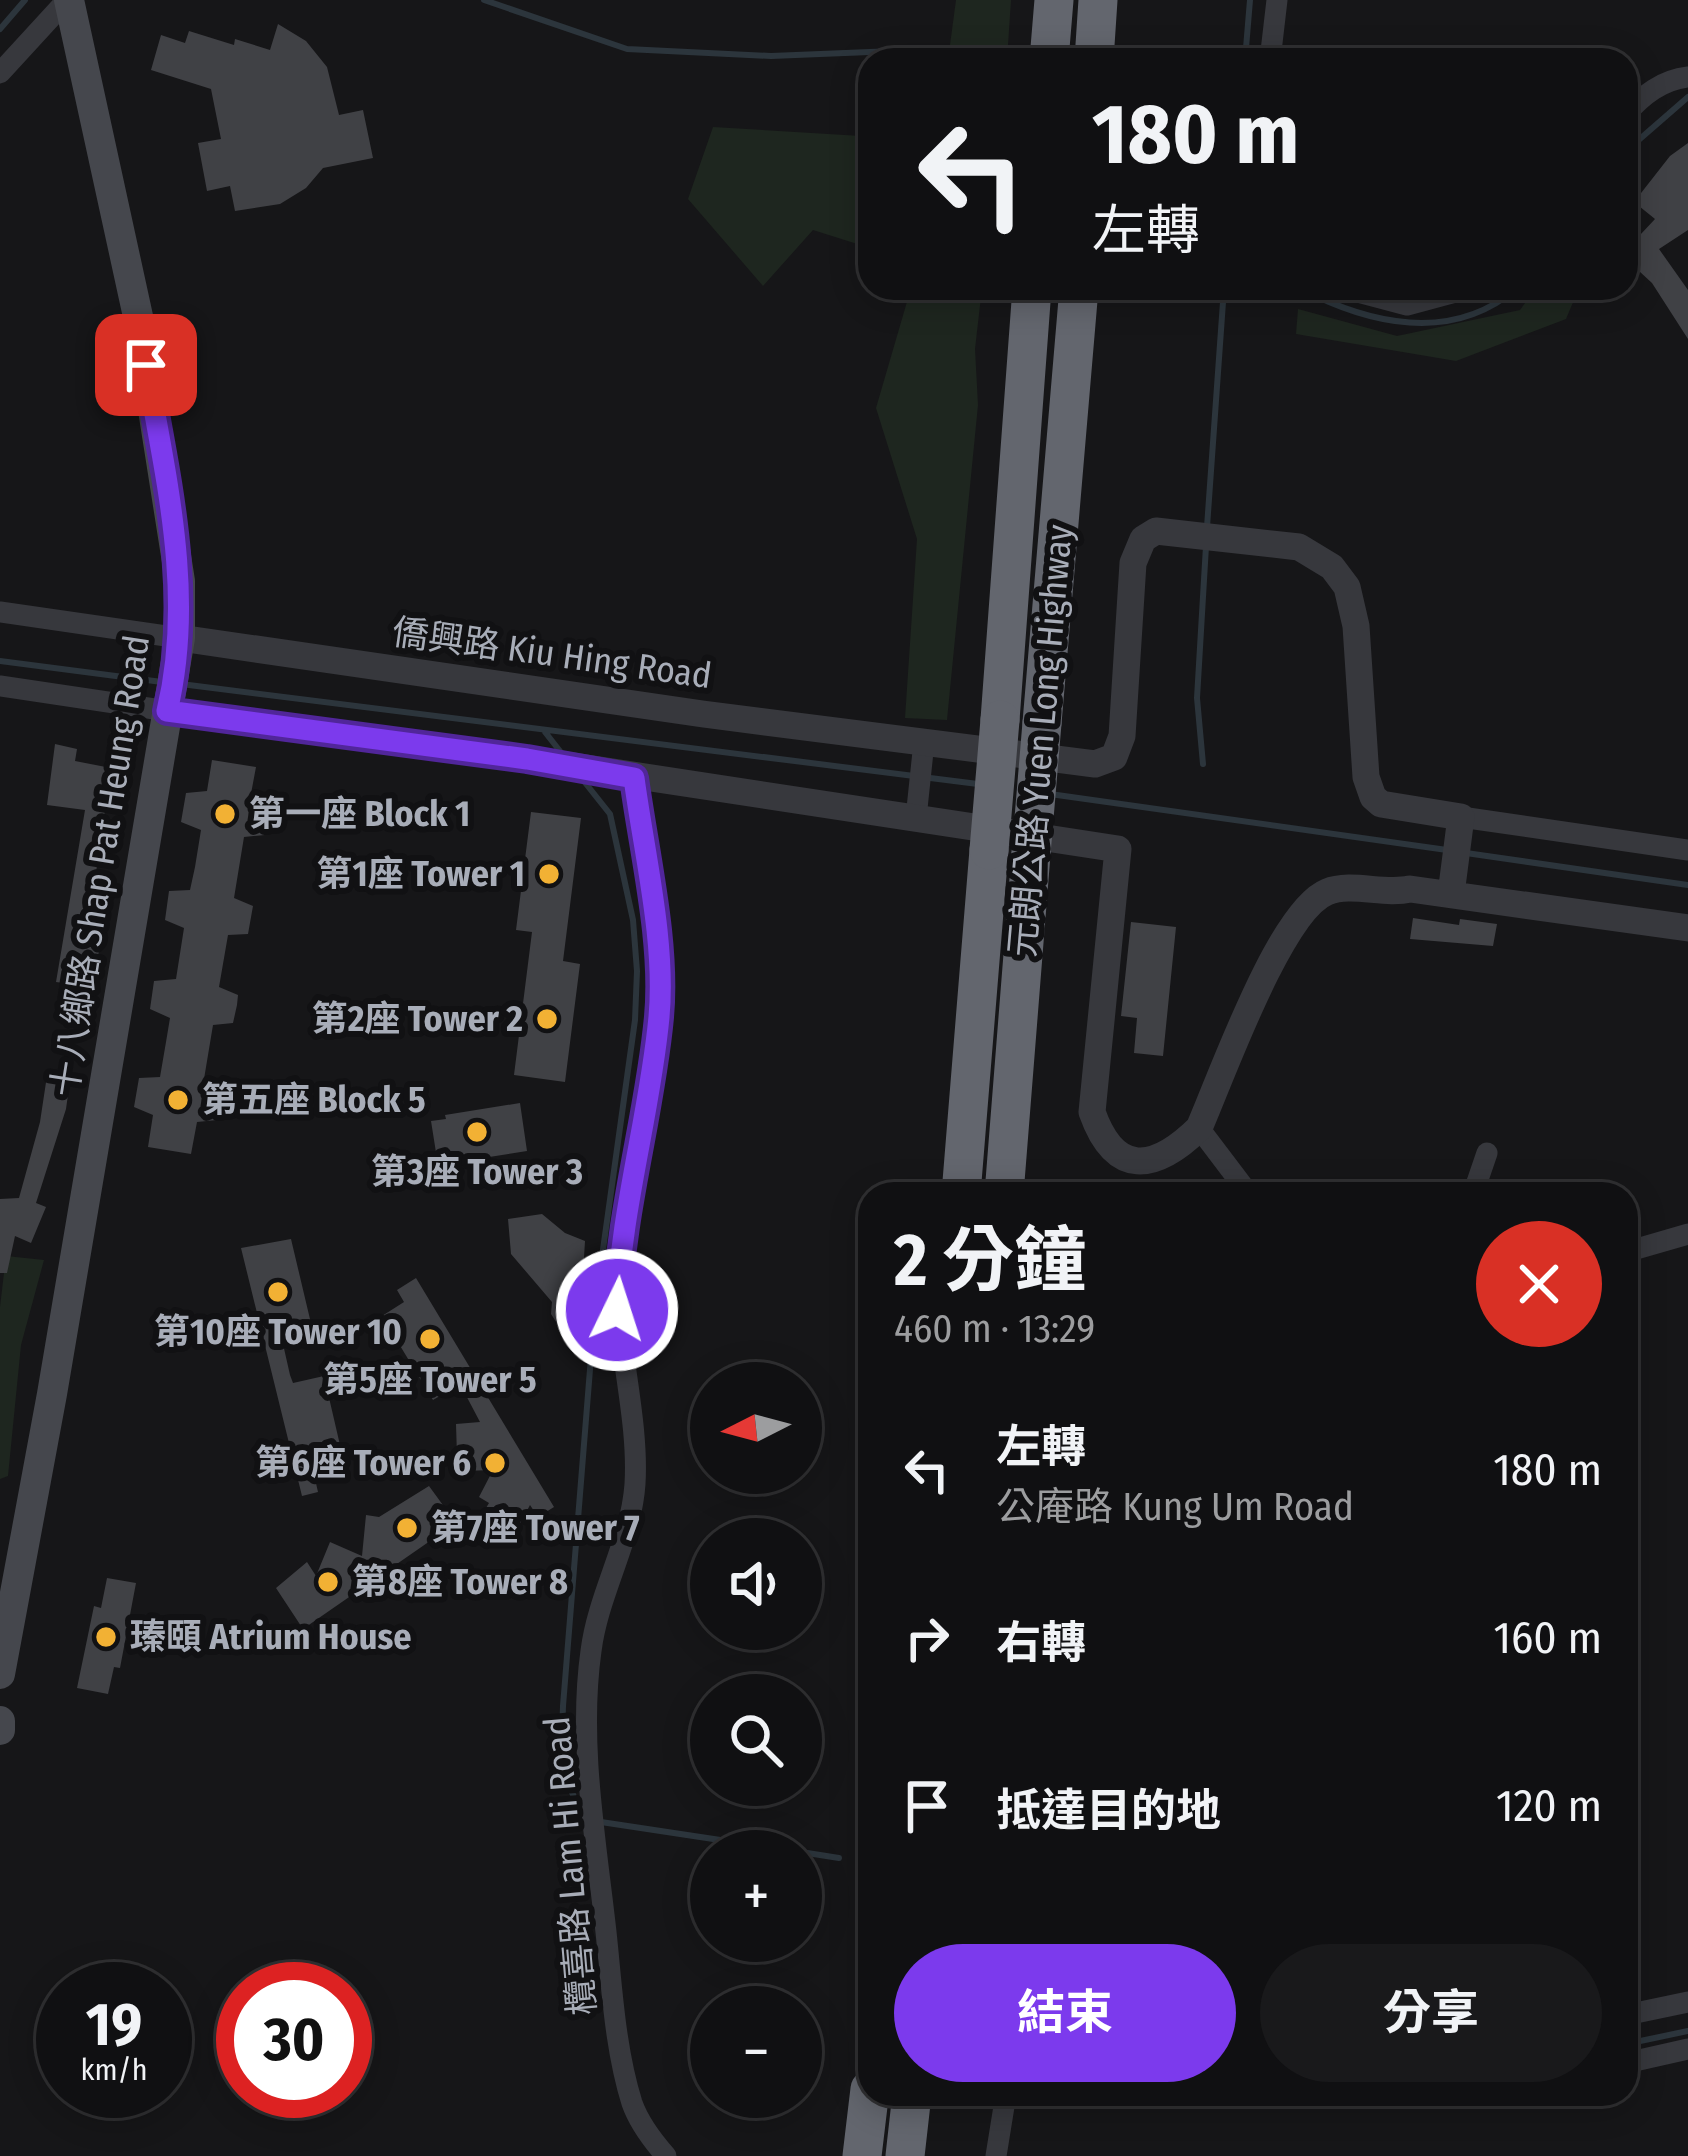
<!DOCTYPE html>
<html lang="zh-TW">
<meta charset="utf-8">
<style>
body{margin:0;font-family:"Fira Sans Condensed","Noto Sans TC",sans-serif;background:#19191b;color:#f1f3f6;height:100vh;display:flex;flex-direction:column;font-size:45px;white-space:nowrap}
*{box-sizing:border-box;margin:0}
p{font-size:39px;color:#9c9d9f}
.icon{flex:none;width:66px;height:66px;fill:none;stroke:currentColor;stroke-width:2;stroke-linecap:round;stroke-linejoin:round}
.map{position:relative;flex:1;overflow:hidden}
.side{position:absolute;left:858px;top:1182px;width:780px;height:924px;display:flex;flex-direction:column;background:#101012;border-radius:36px;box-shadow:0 6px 30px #0003,0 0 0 3px #303032}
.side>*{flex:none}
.top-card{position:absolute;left:858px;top:48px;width:780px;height:252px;border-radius:36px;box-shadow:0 6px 30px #0003,0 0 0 3px #303032;background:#101012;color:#f1f3f6;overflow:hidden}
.needle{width:78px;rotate:264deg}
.buttons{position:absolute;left:690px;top:1362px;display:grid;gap:24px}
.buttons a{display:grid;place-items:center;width:132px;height:132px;border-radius:50%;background:#101012;box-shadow:0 6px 30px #0003,0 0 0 3px #303032;font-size:60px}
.speed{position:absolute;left:36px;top:1962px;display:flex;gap:24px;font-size:60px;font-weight:700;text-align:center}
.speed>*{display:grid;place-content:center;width:156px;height:156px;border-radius:50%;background:#101012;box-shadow:0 6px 30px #0003,0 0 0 3px #303032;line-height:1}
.speed small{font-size:30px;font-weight:400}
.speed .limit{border:18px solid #d22;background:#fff;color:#111}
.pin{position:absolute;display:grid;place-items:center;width:102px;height:102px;color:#fff;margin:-51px;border-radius:24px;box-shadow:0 6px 18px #0006}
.me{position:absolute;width:132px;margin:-66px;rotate:4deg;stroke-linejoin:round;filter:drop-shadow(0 0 9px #0008)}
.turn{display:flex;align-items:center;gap:42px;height:252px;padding:0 36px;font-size:54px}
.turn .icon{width:156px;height:156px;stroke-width:2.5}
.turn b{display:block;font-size:84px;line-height:102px}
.round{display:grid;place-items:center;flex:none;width:126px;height:126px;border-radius:63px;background:#19191b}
.overview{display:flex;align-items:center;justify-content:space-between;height:204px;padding:0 36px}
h1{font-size:72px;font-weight:700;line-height:90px}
.action{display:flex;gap:24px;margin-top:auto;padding:24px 36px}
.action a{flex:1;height:138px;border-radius:72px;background:#7c3aed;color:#fff;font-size:48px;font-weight:700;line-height:138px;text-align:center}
.action a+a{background:#19191b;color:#f1f3f6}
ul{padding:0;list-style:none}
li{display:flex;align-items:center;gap:36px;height:168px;padding:0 36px}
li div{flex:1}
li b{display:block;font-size:45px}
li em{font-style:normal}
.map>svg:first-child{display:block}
.green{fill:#1e261f}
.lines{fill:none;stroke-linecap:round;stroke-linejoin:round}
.stream{stroke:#2c353c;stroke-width:6}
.building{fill:#404145}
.minor{stroke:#37383d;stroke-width:21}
.tertiary{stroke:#37383d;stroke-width:27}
.secondary{stroke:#45474d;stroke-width:30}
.motorway{stroke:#63666e;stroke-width:39}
.motorway-bridge{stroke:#63666e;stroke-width:39}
.route-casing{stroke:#51269a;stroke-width:30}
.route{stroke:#7c3aed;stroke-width:21}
.poi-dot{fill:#f2b134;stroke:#111113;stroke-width:4.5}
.labels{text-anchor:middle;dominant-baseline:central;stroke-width:12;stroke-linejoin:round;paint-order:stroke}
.street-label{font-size:36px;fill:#a8adb8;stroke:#111113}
.poi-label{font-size:36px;font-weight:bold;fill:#a8adb8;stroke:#111113;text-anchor:start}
</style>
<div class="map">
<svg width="1688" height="2156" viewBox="0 0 1688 2156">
<rect width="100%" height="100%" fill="#161618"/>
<path class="green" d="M956 0H1011L1007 60H948Z
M870 114V248L813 230 763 286 688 199 713 127 861 136Z
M911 288H982L975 349 978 405 947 720 905 718 917 539 876 408Z
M1536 288H1579L1566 319 1456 361 1296 334 1298 309 1397 336 1520 310Z
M6 1256 44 1260 21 1345 8 1476 0 1479V1307Z"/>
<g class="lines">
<path class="stream" d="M484 0 627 49 771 56 919 50 961 60
M0 29 25 0
M1245 60 1250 0
M1626 151 1688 97
M1300 288C1368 324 1452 344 1517 288
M1207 527 1224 288
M0 661 162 682
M181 684 978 784
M545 732 563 755
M1203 764 1197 698 1206 546
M579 775 610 814 633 920 637 971 635 1020 595 1307 563 1706C562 1744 557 1781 585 1812
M1050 794 1447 850
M1466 853 1688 885
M601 1822 793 1851
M801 1852 839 1858
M1626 2044 1688 2031"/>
</g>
<path class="building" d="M278 24 306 41 327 67 339 115 363 110 373 158 323 168 306 188 280 204 235 211 230 186 207 191 198 143 221 139 211 89 151 70 161 35 185 43 189 31 234 45 235 39 270 50Z
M1688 143V230L1659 249 1688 290V339L1652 283 1626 259V250L1655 219 1634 202 1670 156Z
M55 744 77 749 75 761 111 768 86 942 100 944 93 987 56 982 85 810 47 805Z
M212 760 256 767 250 799 269 808 265 835 244 837 234 898 253 906 248 934 228 935 219 987 238 995 237 1005 233 1023 213 1025 203 1085 222 1093 217 1120 197 1122 191 1154 148 1147 153 1115 134 1107 139 1078 160 1077 166 1042 170 1018 150 1009 154 981 176 979 184 928 165 920 169 891 190 890 195 867 201 830 181 822 186 793 207 791Z
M531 812 581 818 563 961 580 964 565 1082 514 1075 532 932 516 930Z
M1413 918 1459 925 1460 919 1497 924 1493 946 1410 939Z
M1131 922 1176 927 1163 1056 1134 1053 1137 1018 1121 1016Z
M48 1069 71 1073 66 1109 36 1203 46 1207 31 1243 15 1236 7 1273H0V1199L19 1198 40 1122Z
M520 1103 527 1151 438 1165 431 1121 446 1119 445 1115Z
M542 1214 565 1233 585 1241 578 1356 551 1314 552 1302 511 1254 508 1219Z
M291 1239 314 1336 283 1344 290 1375 293 1383 324 1376 346 1471 315 1479 318 1492 302 1496 241 1248Z
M416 1278 554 1507 538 1517 530 1505 519 1526 486 1508 489 1503 479 1497 493 1470 464 1471V1456H457L456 1424 480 1422 460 1384 433 1400 382 1316 404 1302 397 1290Z
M429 1486 456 1523 303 1629 276 1588 307 1562 316 1576 330 1542 362 1556 366 1515 379 1517Z
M107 1578 136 1583 120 1668 114 1667 108 1694 77 1688 94 1606 101 1608Z"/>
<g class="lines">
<path class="minor" d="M1270 60 1277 0
M0 73 67 0
M1626 114C1643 95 1662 80 1688 77
M1343 288 1407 305 1470 288
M0 612 180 638
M0 686 168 711
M634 778 659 966V1015L618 1276C616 1345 639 1416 635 1484 631 1542 598 1594 591 1651 578 1743 596 1841 606 1932 612 1988 615 2049 632 2103 639 2123 652 2140 666 2156
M1461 817 1688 850
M916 818 924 742
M1199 1128 1249 1194
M1473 1194 1487 1153
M1626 1252 1688 1234
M1626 2015 1688 2002
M1626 2063 1688 2049
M1361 2094H1409
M996 2156 1006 2094"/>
<path class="tertiary" d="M180 638 703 714 1095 764 1114 757 1122 736 1133 563 1143 539 1156 531 1299 547 1332 567 1347 587 1356 626 1366 777 1373 797 1381 804 1461 817 1451 894
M168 711 527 759 1118 849 1092 1112C1115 1177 1154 1172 1199 1128 1221 1078 1280 911 1327 892 1351 882 1384 895 1410 889L1688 928"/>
<path class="secondary" d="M0 1674 52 1394 180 638V581L139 321 69 0
M0 1721V1730"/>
<path class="motorway" d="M1049 60 1054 0
M1094 60 1098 0
M1000 720 1032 288
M1042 723 1079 288
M961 1194 989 850
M1004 1194 1031 854
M862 2156 870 2089
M905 2156 912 2094"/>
<path class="motorway-bridge" d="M989 850 1000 720
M1031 854 1042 723"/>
</g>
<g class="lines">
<defs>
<path id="route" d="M146 365C166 479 195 596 167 711L527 759 634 778C644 853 666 942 659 1017 650 1115 620 1211 617 1310"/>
</defs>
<use href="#route" class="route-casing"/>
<use href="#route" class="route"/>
</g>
<g class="poi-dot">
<circle cx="225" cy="814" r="12"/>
<circle cx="549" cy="874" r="12"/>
<circle cx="547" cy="1019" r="12"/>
<circle cx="178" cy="1100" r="12"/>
<circle cx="477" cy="1132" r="12"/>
<circle cx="278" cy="1292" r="12"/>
<circle cx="430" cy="1339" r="12"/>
<circle cx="495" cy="1463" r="12"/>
<circle cx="407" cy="1528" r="12"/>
<circle cx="328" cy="1582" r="12"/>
<circle cx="106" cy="1637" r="12"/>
</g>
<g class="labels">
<g class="street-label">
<text transform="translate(552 654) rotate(8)">僑興路 Kiu Hing Road</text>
<text transform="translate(1041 741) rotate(-85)">元朗公路 Yuen Long Highway</text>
<text transform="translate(101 866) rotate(-81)">十八鄉路 Shap Pat Heung Road</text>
<text transform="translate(570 1866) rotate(-95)">欖喜路 Lam Hi Road</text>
</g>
<g class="poi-label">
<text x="249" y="814">第一座 Block 1</text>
<text x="525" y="874" text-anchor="end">第1座 Tower 1</text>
<text x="523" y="1019" text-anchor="end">第2座 Tower 2</text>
<text x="202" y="1100">第五座 Block 5</text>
<text x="477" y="1172" text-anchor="middle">第3座 Tower 3</text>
<text x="278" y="1332" text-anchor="middle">第10座 Tower 10</text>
<text x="430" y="1380" text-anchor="middle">第5座 Tower 5</text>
<text x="471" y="1463" text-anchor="end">第6座 Tower 6</text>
<text x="431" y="1528">第7座 Tower 7</text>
<text x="352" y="1582">第8座 Tower 8</text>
<text x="130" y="1637">瑧頤 Atrium House</text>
</g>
</g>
</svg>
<div class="buttons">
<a><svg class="needle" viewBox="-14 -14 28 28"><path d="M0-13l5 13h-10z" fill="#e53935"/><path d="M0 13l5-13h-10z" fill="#9c9d9f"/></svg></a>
<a><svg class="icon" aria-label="sound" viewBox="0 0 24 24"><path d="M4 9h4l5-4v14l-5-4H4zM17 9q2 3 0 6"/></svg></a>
<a><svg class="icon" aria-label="search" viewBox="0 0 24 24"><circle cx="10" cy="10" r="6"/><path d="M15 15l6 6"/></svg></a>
<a>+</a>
<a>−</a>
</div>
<div class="speed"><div>19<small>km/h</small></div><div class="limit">30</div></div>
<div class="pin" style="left:146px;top:365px;background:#d93025"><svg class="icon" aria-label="arrive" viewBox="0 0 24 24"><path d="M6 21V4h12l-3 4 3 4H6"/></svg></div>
<svg class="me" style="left:617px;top:1310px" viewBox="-20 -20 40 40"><circle r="17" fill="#7c3aed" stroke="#fff" stroke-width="3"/><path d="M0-11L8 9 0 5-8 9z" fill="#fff"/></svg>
<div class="top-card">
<div class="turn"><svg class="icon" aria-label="left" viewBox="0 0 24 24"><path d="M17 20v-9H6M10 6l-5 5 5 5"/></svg><div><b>180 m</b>左轉</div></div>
</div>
<section class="side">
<div class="overview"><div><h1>2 分鐘</h1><p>460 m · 13:29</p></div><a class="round" style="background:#d93025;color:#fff"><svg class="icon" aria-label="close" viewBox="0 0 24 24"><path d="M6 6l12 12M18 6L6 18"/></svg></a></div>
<ul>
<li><svg class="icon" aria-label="left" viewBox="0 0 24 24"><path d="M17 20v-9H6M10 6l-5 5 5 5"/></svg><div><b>左轉</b><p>公庵路 Kung Um Road</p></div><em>180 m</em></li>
<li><svg class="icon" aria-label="right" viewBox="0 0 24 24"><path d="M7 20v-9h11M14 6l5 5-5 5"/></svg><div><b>右轉</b></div><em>160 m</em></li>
<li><svg class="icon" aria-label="arrive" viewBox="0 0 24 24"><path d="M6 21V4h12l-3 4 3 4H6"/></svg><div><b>抵達目的地</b></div><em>120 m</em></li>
</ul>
<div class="action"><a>結束</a><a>分享</a></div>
</section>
</div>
